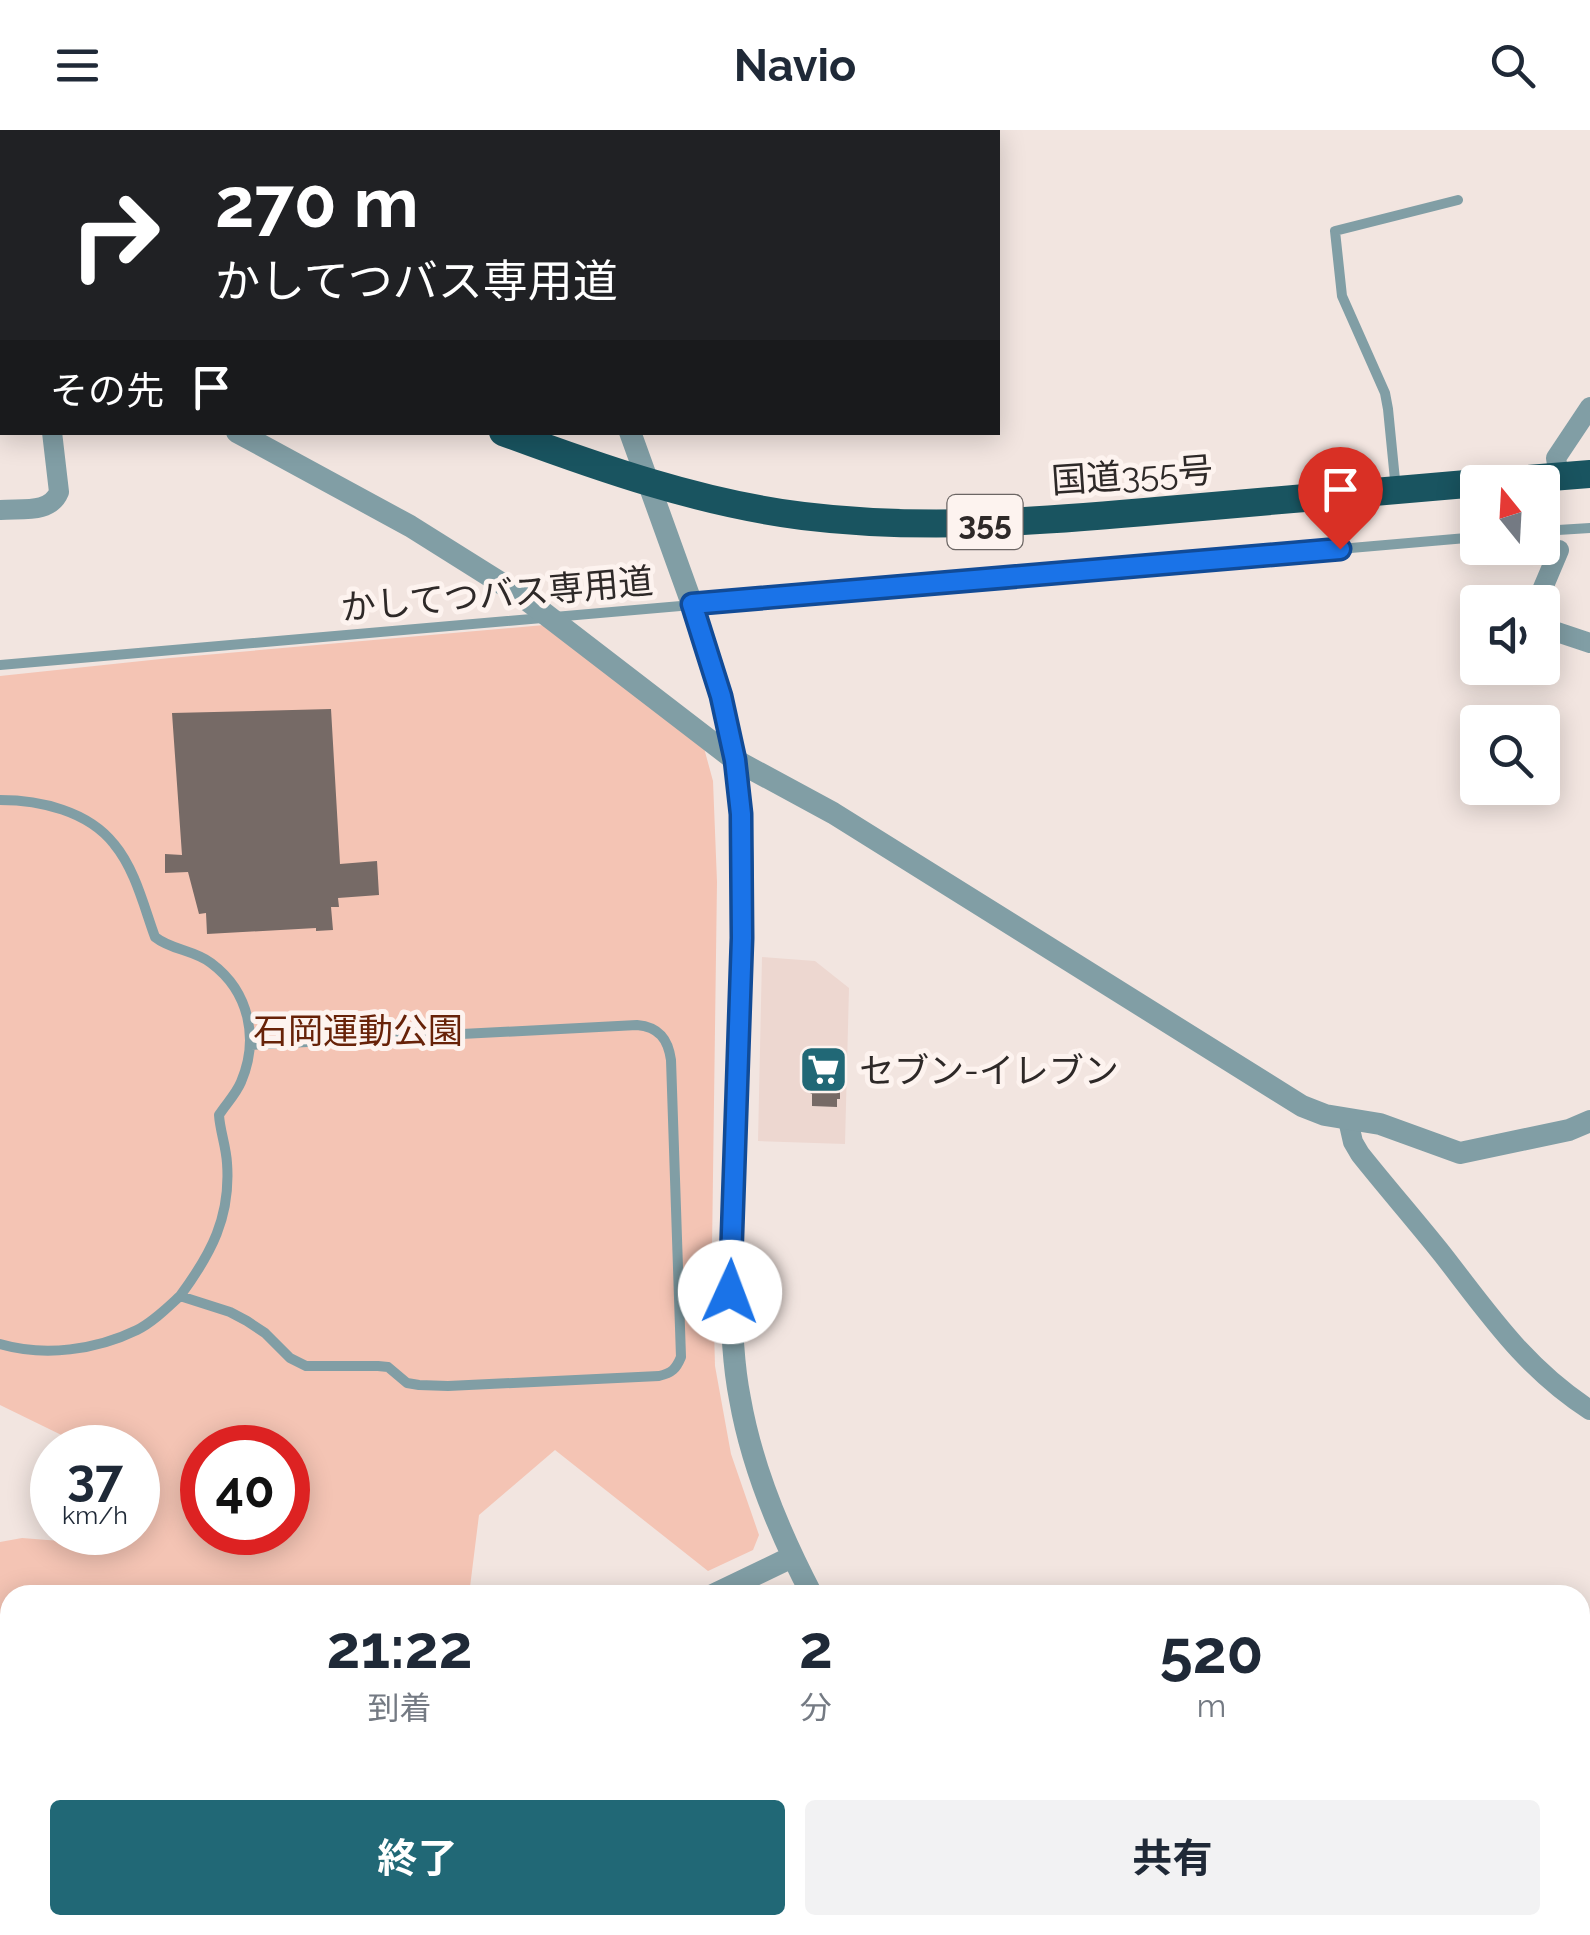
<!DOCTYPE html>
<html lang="ja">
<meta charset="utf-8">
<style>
body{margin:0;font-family:Raleway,"Noto Sans JP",sans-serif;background:#f2f2f3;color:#1f2937;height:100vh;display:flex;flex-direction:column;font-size:38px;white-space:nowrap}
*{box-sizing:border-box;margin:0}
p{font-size:32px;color:#747a83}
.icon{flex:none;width:55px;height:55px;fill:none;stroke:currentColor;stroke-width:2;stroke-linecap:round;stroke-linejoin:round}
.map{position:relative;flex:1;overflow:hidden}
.details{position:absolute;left:0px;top:1455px;width:1590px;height:350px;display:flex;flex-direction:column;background:#fff;border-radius:30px 30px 0 0;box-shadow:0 5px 25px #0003}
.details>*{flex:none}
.hud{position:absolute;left:0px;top:0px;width:1000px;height:305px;box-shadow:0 5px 25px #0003;background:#202124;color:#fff;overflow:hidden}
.needle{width:65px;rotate:342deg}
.fabs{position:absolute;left:1460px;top:335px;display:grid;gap:20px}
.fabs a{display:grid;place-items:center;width:100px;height:100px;border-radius:10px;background:#fff;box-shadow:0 5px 25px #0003;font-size:50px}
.speed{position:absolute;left:30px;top:1295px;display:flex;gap:20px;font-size:50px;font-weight:700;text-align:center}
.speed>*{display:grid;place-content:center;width:130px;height:130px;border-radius:50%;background:#fff;box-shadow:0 5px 25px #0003;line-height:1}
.speed small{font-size:25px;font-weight:400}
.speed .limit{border:15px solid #d22;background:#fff;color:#111}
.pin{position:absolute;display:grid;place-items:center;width:85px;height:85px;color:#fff;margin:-102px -42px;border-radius:50% 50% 50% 0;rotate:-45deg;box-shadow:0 0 10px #0007}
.pin .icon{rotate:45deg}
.me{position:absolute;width:110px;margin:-55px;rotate:2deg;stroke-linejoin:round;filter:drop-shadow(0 0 8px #0008)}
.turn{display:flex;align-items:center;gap:35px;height:210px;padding:0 50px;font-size:45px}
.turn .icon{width:130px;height:130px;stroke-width:2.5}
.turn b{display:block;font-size:70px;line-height:85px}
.then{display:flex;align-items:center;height:95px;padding:0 50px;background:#0003;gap:20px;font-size:38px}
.eta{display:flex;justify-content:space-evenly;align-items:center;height:170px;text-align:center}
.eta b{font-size:60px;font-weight:700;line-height:70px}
.cta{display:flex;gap:20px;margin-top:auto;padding:20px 50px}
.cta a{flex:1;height:115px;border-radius:10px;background:#216876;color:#fff;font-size:40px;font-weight:700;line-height:115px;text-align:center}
.cta a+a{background:#f2f2f3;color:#1f2937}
header{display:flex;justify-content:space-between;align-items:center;height:130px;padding:0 50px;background:#fff;font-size:45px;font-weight:700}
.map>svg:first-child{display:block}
.built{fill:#edd7d0}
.green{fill:#f4c4b4;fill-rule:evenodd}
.building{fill:#766a66}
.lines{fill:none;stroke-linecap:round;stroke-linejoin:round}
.path{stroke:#a49a97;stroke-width:2.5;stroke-dasharray:5 5;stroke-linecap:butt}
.service{stroke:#819ea5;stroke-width:10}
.minor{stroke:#819ea5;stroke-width:20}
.tertiary{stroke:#819ea5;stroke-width:22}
.trunk{stroke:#195460;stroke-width:28}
.route-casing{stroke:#114b97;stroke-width:25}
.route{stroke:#1a73e8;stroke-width:18}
.labels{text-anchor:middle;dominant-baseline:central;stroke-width:10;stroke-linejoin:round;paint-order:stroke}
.shield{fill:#fdf3ef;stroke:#6c6664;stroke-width:2.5}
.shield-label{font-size:32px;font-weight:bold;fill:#2e2928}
.street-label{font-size:35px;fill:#2e2928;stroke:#fdf3ef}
.park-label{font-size:35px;fill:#672208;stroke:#fdf3ef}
.poi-label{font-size:35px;fill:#2e2928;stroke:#fdf3ef;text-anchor:start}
</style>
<header><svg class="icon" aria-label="menu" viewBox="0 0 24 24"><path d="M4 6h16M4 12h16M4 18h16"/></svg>Navio<svg class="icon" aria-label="search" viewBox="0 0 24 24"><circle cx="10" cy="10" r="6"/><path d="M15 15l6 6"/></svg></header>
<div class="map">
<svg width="1590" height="1805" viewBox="0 0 1590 1805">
<rect width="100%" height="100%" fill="#f2e5e0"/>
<path class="built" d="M762 827 815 831 849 858 845 1014 758 1011Z"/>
<path class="green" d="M544 495 704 618 713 651 717 752 712 1119 715 1236 731 1324 759 1405 753 1420 708 1441 555 1320 479 1385 469 1465H10V1610L0 1582V1412L22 1408 73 1412 78 1403 138 1402V1318L86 1317 0 1275V546L170 528ZM202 1318H288V1402H202Z"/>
<path class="building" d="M331 579 340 734 377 731 379 765 338 768 339 777H331L333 800 316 801V798L207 804 206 783 199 784 188 742 165 743V724L182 725 172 583Z
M810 927H838L837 953H840V969H837V977L812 976V964L810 963Z"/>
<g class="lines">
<path class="path" d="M0 1677 10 1671
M683 1805 705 1795"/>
<path class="service" d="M1396 360 1388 279 1385 263 1342 166 1335 101 1458 70
M1542 401 1590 398
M0 535 1478 407
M0 670C40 670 88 681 114 714 135 739 144 777 155 807 171 820 194 820 211 833 250 862 259 910 241 952 236 964 226 974 219 985 220 1001 226 1016 227 1033 231 1087 211 1124 180 1166
M0 1214C45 1227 96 1220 137 1200 153 1192 167 1178 180 1166L230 1182 247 1191 265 1203 290 1228 306 1236H378L388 1237 407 1253 419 1255 448 1256 659 1246C672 1243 676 1239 681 1227L671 930C668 909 659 897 637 895L251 915"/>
<path class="minor" d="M43 2V0
M223 2V0
M0 170 2 200
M1559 346 1556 328 1590 277
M0 380C21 378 50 384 59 362L52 302
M1537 472 1559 420
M1542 497 1590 513
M1348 990 1353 1012 1360 1024C1387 1058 1416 1091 1443 1125 1489 1184 1525 1238 1590 1280
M1160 1795 1166 1805
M1325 1805 1331 1795"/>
<path class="tertiary" d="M551 0V2
M0 137 2 139
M237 302 410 396 523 467 735 630 833 683 1302 976 1325 985 1380 994 1460 1023 1569 1000 1590 991
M630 302 692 474 721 565 735 630 741 684 743 749 731 1161C732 1198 733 1234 740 1269 752 1338 780 1404 812 1465
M713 1465 792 1427
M1017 1795 1027 1805
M12 1805 33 1795"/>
<path class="trunk" d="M0 115 2 116
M503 302C600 338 700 373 803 386 924 401 1046 391 1167 380 1271 371 1374 362 1478 353
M1488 352 1590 344"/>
</g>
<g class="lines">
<defs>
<path id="route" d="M730 1162 742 808 741 684 735 630 721 566 692 474 1340 419"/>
</defs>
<use href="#route" class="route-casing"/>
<use href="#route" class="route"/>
</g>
<defs>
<symbol id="supermarket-square" viewBox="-11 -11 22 22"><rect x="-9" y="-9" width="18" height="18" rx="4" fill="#216876" stroke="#fdf3ef"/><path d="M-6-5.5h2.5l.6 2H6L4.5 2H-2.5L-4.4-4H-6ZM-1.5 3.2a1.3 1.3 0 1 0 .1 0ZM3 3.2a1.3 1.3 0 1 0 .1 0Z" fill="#fff"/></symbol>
</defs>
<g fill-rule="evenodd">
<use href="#supermarket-square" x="796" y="912" width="55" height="55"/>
</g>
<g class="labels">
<rect class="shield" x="947.5" y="365" width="75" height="54" rx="8"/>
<g class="shield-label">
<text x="985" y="392">355</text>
</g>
<g class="street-label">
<text transform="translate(1132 345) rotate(-4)">国道355号</text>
<text transform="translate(497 464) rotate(-5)">かしてつバス専用道</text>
</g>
<g class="park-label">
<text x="358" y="900">石岡運動公園</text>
</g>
<g class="poi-label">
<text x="859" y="940">セブン-イレブン</text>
</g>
</g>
</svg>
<div class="fabs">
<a><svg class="needle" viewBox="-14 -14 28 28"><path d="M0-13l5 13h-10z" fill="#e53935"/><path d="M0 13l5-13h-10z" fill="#747a83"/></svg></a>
<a><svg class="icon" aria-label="sound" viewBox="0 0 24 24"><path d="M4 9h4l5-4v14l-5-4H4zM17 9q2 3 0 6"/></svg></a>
<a><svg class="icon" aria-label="search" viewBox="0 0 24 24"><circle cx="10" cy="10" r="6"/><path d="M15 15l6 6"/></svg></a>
</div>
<div class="speed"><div>37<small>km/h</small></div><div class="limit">40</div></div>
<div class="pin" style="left:1340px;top:419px;background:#d93025"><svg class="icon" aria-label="arrive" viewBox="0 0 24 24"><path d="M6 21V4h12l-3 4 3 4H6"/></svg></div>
<svg class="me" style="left:730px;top:1162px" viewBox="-20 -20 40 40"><circle r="19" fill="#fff"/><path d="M0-13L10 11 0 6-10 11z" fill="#1a73e8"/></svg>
<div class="hud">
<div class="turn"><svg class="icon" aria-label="right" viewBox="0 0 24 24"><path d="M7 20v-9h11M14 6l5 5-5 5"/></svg><div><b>270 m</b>かしてつバス専用道</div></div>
<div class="then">その先<svg class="icon" aria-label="arrive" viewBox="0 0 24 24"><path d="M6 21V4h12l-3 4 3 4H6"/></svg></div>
</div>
<section class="details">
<div class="eta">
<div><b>21:22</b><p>到着</p></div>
<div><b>2</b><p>分</p></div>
<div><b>520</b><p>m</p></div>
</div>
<div class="cta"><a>終了</a><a>共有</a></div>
</section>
</div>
